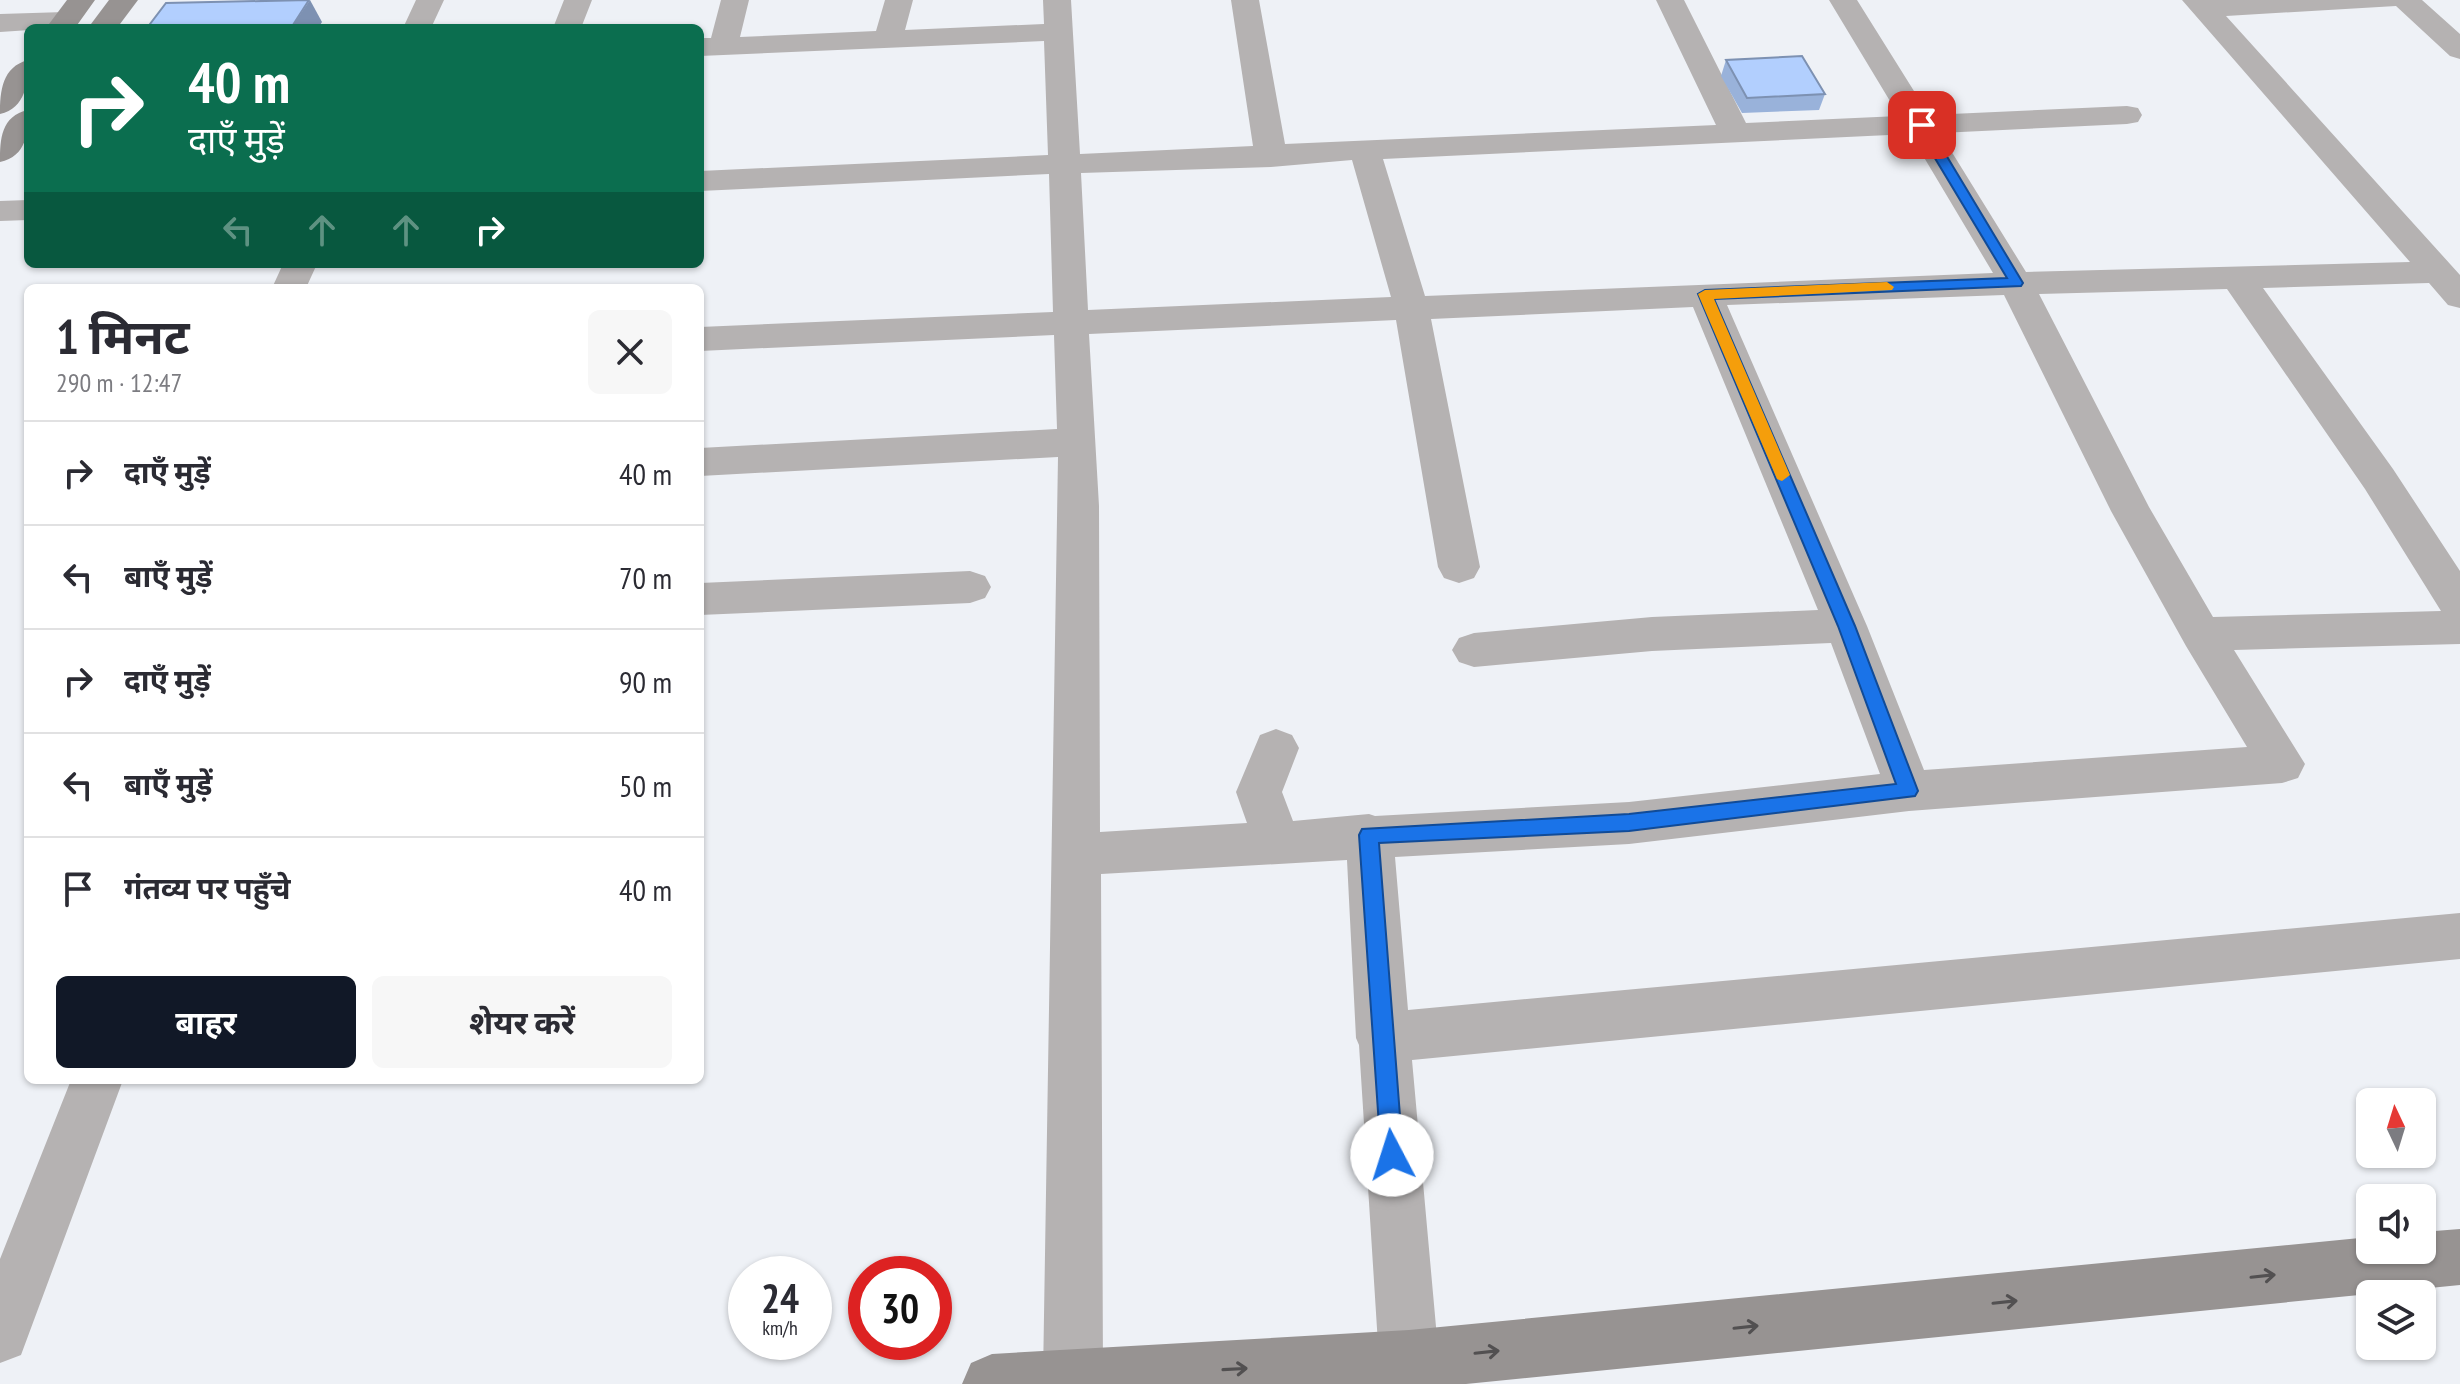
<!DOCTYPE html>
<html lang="hi">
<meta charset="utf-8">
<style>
body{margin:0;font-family:"PT Sans Narrow","Noto Sans Devanagari",sans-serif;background:#f7f7f7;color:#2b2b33;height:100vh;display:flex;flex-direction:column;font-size:30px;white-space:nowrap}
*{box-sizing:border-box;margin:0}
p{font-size:26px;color:#7c7c81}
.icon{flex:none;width:44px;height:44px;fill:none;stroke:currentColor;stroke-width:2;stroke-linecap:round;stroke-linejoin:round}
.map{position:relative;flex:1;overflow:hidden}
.details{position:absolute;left:24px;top:284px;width:680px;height:800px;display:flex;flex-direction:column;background:#fff;border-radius:12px;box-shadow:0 2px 6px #0004}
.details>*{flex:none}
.guide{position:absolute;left:24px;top:24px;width:680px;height:244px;border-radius:12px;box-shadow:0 2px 6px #0004;background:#0b6e4f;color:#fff;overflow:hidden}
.needle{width:52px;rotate:356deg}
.buttons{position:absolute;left:2356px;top:1088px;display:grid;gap:16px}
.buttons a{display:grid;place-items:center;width:80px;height:80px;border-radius:12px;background:#fff;box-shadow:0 2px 6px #0004;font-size:40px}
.speed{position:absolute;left:728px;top:1256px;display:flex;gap:16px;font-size:40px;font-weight:700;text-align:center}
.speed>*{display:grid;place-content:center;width:104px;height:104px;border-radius:50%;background:#fff;box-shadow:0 2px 6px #0004;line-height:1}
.speed small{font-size:20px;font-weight:400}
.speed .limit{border:12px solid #d22;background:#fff;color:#111}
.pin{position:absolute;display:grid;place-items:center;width:68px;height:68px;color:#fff;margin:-34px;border-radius:16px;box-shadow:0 4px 12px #0006}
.me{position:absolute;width:88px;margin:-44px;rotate:355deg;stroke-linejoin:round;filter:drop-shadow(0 0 6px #0008)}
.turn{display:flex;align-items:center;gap:28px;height:168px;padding:0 32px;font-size:36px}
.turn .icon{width:104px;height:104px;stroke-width:2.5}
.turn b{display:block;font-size:56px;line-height:68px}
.lanes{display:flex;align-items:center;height:76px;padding:0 32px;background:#0003;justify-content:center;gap:40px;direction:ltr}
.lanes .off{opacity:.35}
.round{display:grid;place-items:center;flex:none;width:84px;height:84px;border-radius:12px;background:#f7f7f7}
.headline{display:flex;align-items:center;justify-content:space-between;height:136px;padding:0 32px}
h1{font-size:48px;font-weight:700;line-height:60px}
.button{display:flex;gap:16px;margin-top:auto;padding:16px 32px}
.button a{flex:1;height:92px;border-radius:12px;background:#111827;color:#fff;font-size:32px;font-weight:700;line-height:92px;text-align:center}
.button a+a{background:#f7f7f7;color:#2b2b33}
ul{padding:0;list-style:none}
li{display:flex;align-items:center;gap:24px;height:104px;padding:0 32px;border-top:2px solid #e1e1e2}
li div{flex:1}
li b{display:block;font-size:30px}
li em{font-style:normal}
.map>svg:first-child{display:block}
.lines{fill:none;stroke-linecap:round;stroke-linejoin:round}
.street{fill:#b5b2b2;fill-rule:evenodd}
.secondary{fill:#979392;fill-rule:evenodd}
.wall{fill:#99b2da}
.shaded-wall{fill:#7d91b2}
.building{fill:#b2cffe;stroke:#7d91b2;stroke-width:2}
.oneway{stroke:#525051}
.route{fill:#1a73e8;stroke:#114b97;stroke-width:2}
.slow{fill:#f59e0b}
</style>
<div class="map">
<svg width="2460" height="1384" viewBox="0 0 2460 1384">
<rect width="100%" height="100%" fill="#eef1f6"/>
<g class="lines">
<path class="street" d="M416 0H444L431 28H403Z
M564 0H592L581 28H553Z
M721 0H749L740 37 876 31 885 0H913L905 30 1044 24 1043 0H1071L1080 154 1253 146 1231 0H1259L1285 144 1716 125 1656 0H1684L1746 123 1899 116 1829 0H1857L1929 115 2127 106 2138 108 2142 115 2138 122 2127 124 1940 133 2026 272 2410 262 2182 0H2422L2460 34V59L2450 56 2396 6 2226 16 2460 275V308L2448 305 2429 283 2263 288 2393 469 2460 571V644L2234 650 2305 764 2298 778 2282 783 1909 811 1629 844 1395 857 1408 1010 2460 913V959L1412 1060 1439 1360 1430 1381 1423 1384 1388 1381 1379 1360 1359 1045 1356 1038 1347 860 1101 874 1103 1377 1100 1384H1046L1043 1377 1058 457 700 476V448L1057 429 1054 335 700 351V327L1053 312 1049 174 700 191V171L1048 155 1044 41 700 56V38H711ZM1910 134 1993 273 1425 296 1383 159ZM1352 160 1391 297 1088 310 1081 173 1271 167ZM2227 289 2365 489 2441 611 2213 617 2149 507 2039 294ZM2004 295 2111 511 2186 646 2247 747 1924 770 1867 626 1727 305ZM1693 307 1818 610 1652 617 1474 633 1459 638 1452 650 1459 662 1474 667 1652 651 1831 643 1880 774 1629 802 1375 816 1369 814 1293 821 1282 792 1299 748 1292 735 1276 729 1260 735 1236 792 1247 823 1100 832 1099 506 1089 334 1396 320 1438 567 1444 578 1459 583 1474 578 1480 567 1431 319Z
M65 12 75 15 79 21 75 27 0 32V14Z
M28 200V220L0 221V201Z
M283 264H317L306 288H272Z
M970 571 985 576 991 587 985 598 970 603 700 615V583Z
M71 1080H123L21 1355 0 1363V1259Z"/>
<path class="secondary" d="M67 0H95L75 28H46Z
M109 0H138L117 28H88Z
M28 60C28 83 26 108 0 114 0 91 2 67 28 60Z
M28 110C28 133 27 156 0 162 0 139 1 116 28 110Z
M2460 1229V1285L1466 1384H962L971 1363 992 1354 1409 1330 2370 1237V1250H2422V1232Z"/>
</g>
<path class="wall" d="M1726 60 1825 94 1819 110 1742 113 1721 76Z"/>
<path class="shaded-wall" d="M310 0 322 22 318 28H291Z"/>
<path class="building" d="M309 0 291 28H147L166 3Z
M1802 56 1825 94 1747 98 1726 60Z"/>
<defs><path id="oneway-shaft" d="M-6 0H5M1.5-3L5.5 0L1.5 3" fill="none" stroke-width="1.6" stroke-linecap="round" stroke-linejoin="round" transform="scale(2)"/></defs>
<g class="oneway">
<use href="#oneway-shaft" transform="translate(2263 1276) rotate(-6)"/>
<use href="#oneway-shaft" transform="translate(2005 1302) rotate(-6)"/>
<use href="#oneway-shaft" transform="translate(1746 1327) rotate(-6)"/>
<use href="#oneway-shaft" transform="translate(1487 1352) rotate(-6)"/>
<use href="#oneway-shaft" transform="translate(1235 1369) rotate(-3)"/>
</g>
<path class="route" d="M1922 121 1928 125 2023 283 2021 286 1714 299 1855 626 1918 791 1915 796 1629 831 1379 843 1403 1155 1400 1163 1392 1166 1384 1163 1381 1155 1359 835 1362 829 1629 814 1896 784 1838 626 1698 294 1705 290 2007 278 1915 125Z"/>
<path class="slow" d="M1887 282 1894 287 1892 290 1714 299 1790 475 1782 481 1777 479 1698 294 1705 290Z"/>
</svg>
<div class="buttons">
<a><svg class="needle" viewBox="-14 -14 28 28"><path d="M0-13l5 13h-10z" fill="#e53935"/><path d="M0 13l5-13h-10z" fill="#7c7c81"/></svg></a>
<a><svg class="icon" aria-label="sound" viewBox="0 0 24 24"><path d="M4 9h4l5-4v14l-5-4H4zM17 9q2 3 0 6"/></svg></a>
<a><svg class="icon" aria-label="layers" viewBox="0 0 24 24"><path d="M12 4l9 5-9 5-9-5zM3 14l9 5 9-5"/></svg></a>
</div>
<div class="speed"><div>24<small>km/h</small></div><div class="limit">30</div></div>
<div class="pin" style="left:1922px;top:125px;background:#d93025"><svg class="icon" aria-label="arrive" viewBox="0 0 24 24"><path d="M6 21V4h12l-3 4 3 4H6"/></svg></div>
<svg class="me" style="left:1392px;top:1155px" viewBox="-20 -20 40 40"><circle r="19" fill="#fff"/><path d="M0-13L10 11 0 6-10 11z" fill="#1a73e8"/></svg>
<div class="guide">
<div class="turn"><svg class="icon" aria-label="right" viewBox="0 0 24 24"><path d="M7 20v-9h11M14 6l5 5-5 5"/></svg><div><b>40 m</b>दाएँ मुड़ें</div></div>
<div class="lanes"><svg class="icon off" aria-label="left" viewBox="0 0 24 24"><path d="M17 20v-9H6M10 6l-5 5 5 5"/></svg><svg class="icon off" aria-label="ahead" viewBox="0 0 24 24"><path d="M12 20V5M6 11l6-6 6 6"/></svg><svg class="icon off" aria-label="ahead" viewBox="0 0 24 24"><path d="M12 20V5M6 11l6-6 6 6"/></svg><svg class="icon" aria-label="right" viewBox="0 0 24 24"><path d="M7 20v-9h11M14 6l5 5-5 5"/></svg></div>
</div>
<section class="details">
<div class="headline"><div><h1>1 मिनट</h1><p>290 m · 12:47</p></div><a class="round"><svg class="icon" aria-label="close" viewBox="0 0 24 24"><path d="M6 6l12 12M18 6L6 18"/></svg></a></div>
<ul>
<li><svg class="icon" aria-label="right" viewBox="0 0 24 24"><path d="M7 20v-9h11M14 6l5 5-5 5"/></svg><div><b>दाएँ मुड़ें</b></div><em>40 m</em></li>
<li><svg class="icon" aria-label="left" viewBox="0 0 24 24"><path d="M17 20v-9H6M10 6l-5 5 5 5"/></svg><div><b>बाएँ मुड़ें</b></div><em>70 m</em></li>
<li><svg class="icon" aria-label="right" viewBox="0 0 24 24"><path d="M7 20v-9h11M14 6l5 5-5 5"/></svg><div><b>दाएँ मुड़ें</b></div><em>90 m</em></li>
<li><svg class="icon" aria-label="left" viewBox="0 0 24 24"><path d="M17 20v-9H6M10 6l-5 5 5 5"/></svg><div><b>बाएँ मुड़ें</b></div><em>50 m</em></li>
<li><svg class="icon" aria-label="arrive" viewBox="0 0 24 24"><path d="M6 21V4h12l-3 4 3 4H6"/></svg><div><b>गंतव्य पर पहुँचे</b></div><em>40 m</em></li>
</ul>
<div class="button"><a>बाहर</a><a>शेयर करें</a></div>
</section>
</div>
